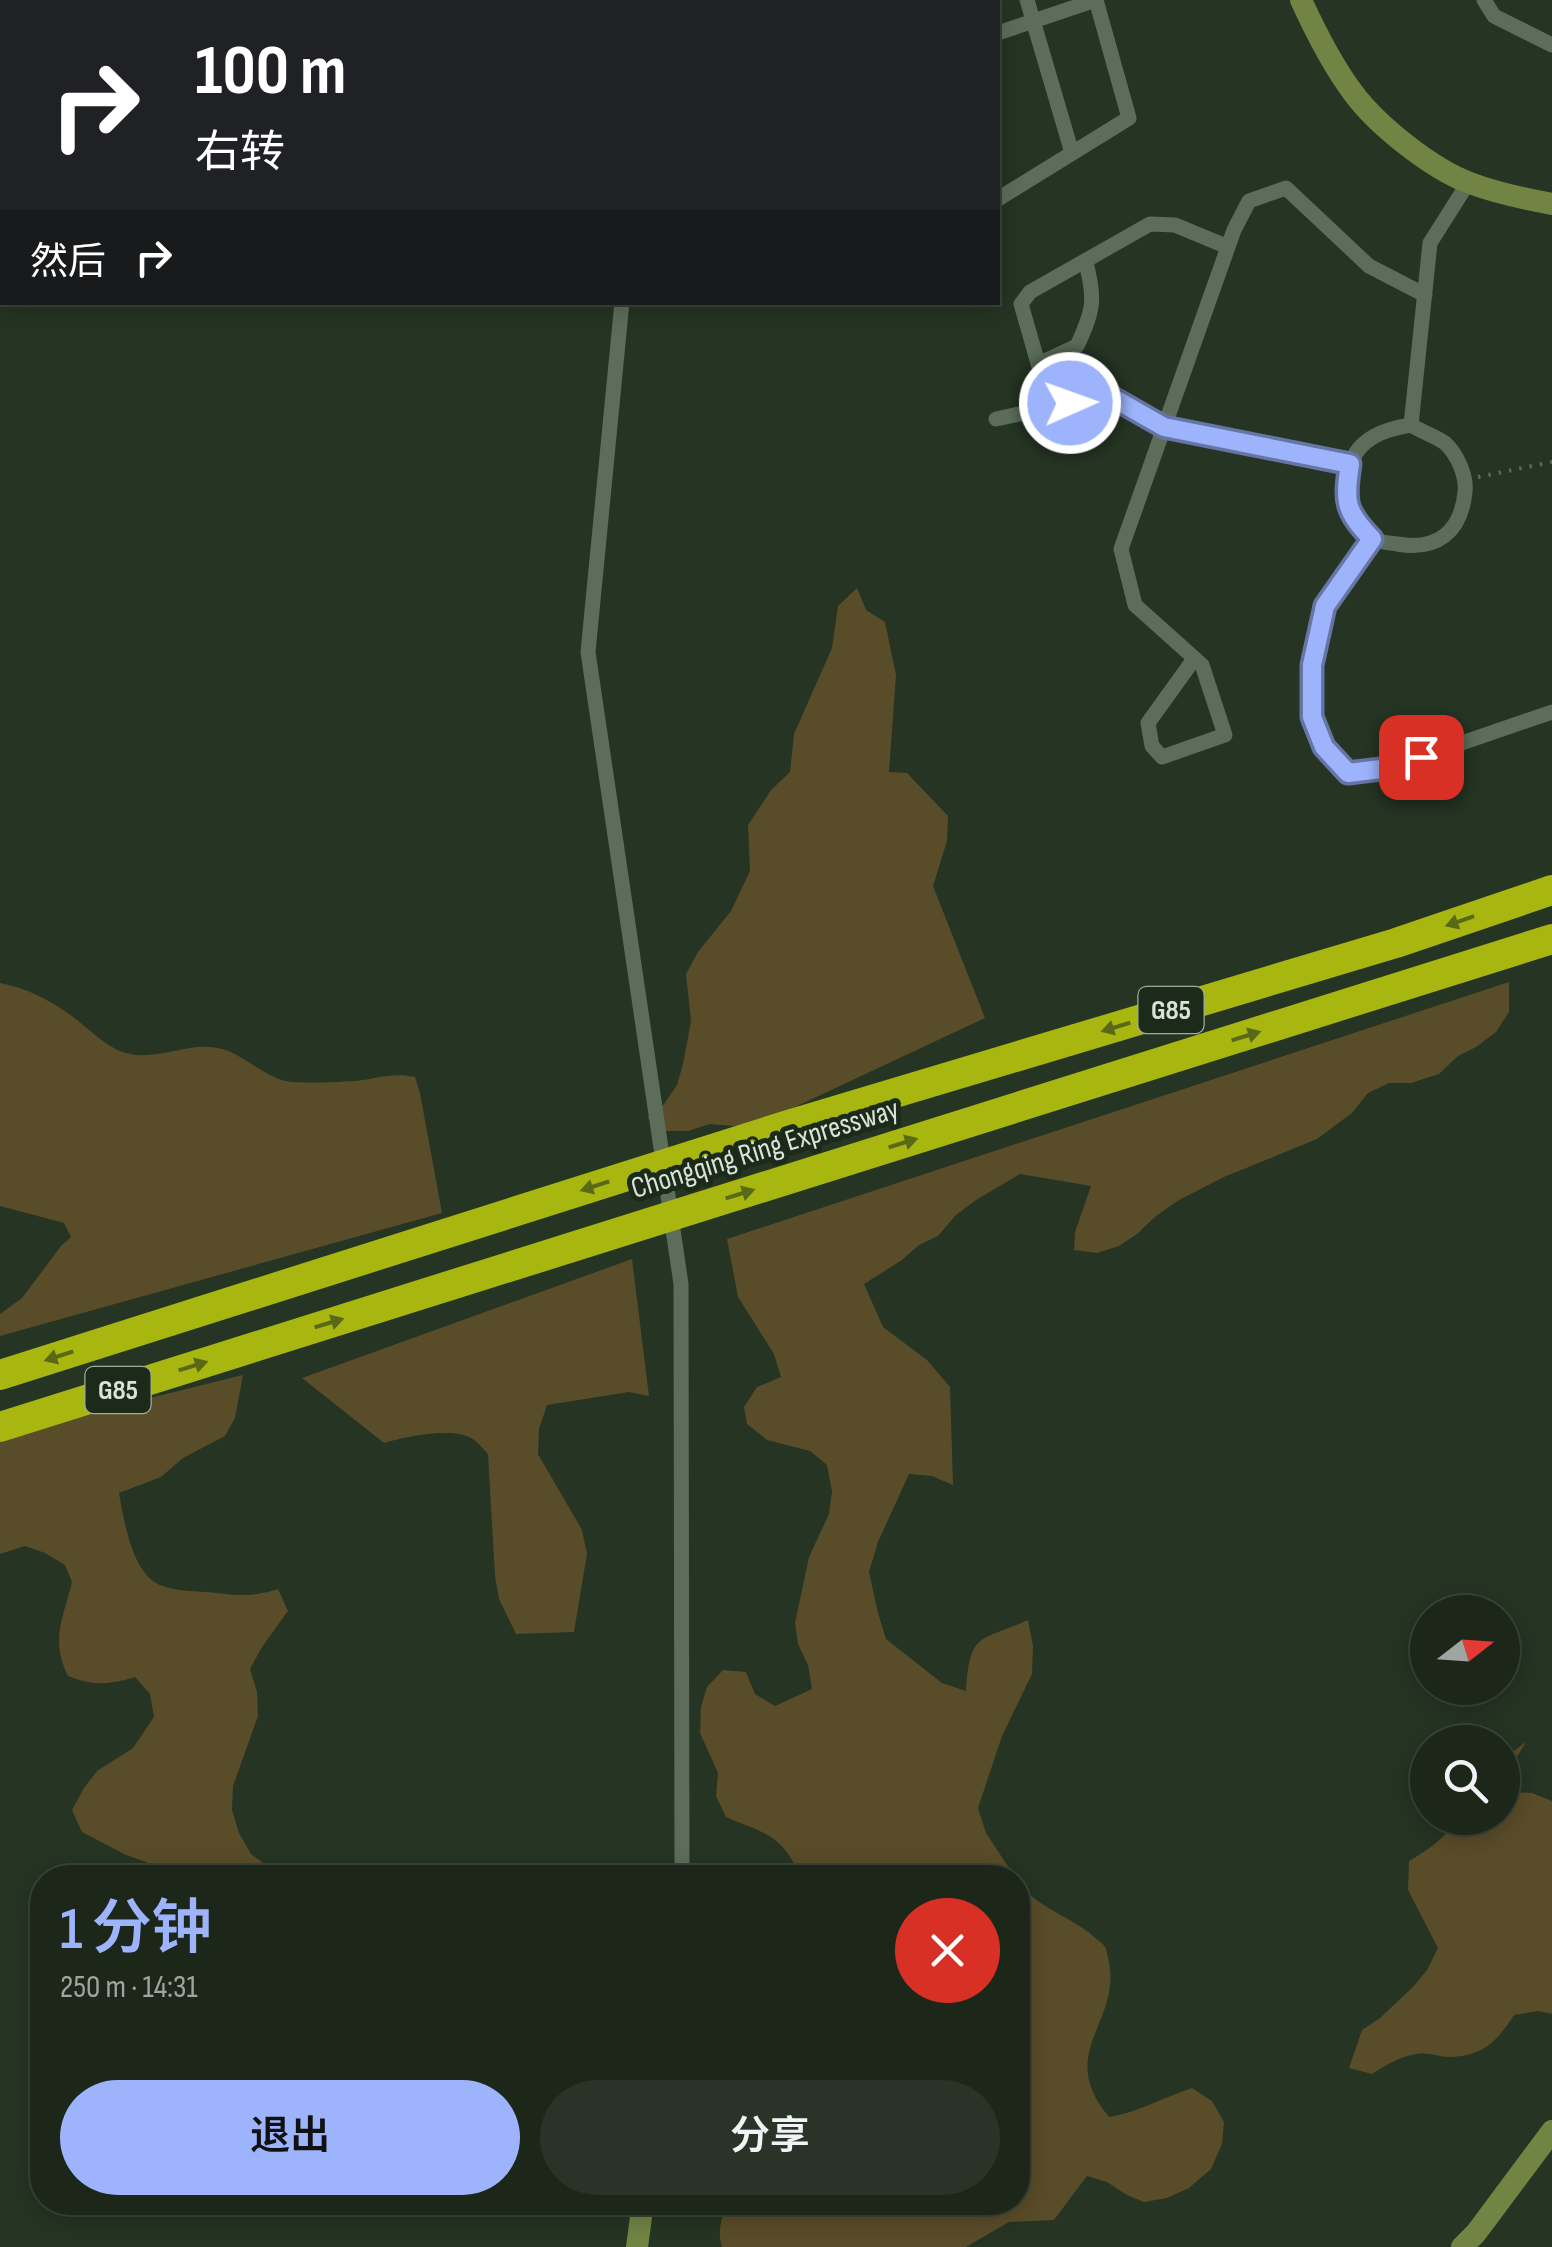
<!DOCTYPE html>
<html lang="zh">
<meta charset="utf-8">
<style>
body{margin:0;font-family:"Sofia Sans Condensed","Noto Sans SC",sans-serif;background:#293327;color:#f1f3f6;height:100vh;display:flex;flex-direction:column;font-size:38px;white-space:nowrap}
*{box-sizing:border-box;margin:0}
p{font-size:32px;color:#a0a5a2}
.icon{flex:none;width:55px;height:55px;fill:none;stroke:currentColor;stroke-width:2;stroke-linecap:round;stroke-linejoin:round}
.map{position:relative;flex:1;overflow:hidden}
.drawer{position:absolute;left:30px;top:1865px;width:1000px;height:350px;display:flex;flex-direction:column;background:#1c271a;border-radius:40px;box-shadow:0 5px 25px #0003,0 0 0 2px #3a4439}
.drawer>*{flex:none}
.guide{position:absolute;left:0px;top:0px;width:1000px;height:305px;box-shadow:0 5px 25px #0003,0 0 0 2px #3a4439;background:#202124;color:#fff;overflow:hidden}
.needle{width:65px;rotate:73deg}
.controls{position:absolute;left:1410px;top:1595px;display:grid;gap:20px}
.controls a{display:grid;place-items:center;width:110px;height:110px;border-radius:50%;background:#1c271a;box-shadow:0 5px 25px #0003,0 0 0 2px #3a4439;font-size:50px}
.pin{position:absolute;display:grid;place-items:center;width:85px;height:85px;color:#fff;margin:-42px;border-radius:20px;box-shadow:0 5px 15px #0006}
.me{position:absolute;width:110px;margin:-55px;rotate:88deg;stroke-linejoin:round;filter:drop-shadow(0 0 8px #0008)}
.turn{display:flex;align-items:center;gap:35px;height:210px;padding:0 30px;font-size:45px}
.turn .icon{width:130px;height:130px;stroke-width:2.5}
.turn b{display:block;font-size:70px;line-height:85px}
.then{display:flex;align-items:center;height:95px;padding:0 30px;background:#0003;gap:20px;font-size:38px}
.round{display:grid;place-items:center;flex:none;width:105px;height:105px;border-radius:52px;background:#293327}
.overview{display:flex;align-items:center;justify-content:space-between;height:170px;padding:0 30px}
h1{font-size:60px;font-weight:600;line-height:75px;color:#9db4fd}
.cta{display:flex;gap:20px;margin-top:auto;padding:20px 30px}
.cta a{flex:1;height:115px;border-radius:60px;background:#9db4fd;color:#111;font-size:40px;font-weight:600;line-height:115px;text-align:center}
.cta a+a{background:#293327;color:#f1f3f6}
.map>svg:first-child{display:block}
.green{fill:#594c29}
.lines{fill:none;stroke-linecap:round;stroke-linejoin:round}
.path{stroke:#5b695a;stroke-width:4;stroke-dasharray:2.5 8;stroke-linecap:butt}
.street{stroke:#5c6e5a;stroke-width:15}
.secondary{stroke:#728444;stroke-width:22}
.highway{stroke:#a7b710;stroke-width:30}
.oneway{fill:#5a6915}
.route-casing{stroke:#6675a4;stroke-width:25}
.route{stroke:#9db4fd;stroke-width:18}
.labels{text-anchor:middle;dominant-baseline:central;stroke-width:10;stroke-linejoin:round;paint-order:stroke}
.shield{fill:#1b2a19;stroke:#a0ac9f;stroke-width:2.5}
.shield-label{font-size:28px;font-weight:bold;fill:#d9e3d8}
.street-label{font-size:30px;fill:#d9e3d8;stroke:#1b2a19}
</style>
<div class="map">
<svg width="1552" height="2247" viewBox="0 0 1552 2247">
<rect width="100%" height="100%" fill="#253423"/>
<path class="green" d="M857 588 866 610 885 622 896 675 889 772 907 773 948 816 947 841 933 886 985 1018 759 1124 733 1126 710 1124 688 1131H666L647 1118 664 1104 677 1085 683 1064 691 1021 686 974 698 952 731 911 750 871 748 825 771 790 790 772 794 734 832 648 838 606Z
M1509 982V1012L1496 1032 1476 1047 1458 1056 1439 1074 1411 1083H1389L1368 1093 1352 1113 1317 1139 1224 1177 1179 1200 1156 1216 1137 1234 1119 1246 1097 1253 1074 1250 1075 1232 1091 1186 1020 1174 976 1200 956 1215 938 1236 919 1245 902 1260 864 1284 883 1327 927 1360 950 1387 953 1485 932 1476 909 1474 878 1542 869 1572 878 1613 886 1639 942 1683 966 1691C970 1631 980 1642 1028 1620L1033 1646 1032 1674 1002 1736 978 1808 986 1833 1015 1877H801C781 1834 766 1834 726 1817L716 1796 718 1773 700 1733 701 1707 707 1687 723 1670 746 1672 755 1694 775 1706 812 1689 808 1665 798 1644 795 1623 809 1557 829 1514 832 1491 827 1465 810 1451 767 1440 747 1424 744 1407 757 1387 781 1377 774 1354 738 1297 727 1239Z
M0 983C26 988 48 999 69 1014 88 1027 103 1046 126 1053 155 1061 182 1045 210 1047 239 1048 259 1075 286 1081 299 1084 349 1082 363 1080 382 1077 396 1073 415 1077L420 1093 442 1213 0 1336V1314L22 1298 61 1246 71 1237 64 1223 0 1206Z
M632 1259 649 1396 629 1392 547 1405 539 1429 538 1454 582 1530 587 1554 574 1632 516 1634 499 1599 495 1576 488 1454C483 1449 477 1441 471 1438 450 1427 405 1437 384 1443L302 1378Z
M243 1375 235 1418 225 1436 183 1458 161 1477 119 1493C124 1521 132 1573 160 1585 175 1591 191 1591 207 1592 235 1595 250 1598 278 1589L288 1611 262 1647 250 1669 257 1692 258 1716 233 1786 232 1810 239 1833 251 1854 282 1877H167L146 1862 126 1855 82 1832 72 1810 84 1788 97 1771 133 1748 154 1717 150 1694 135 1677C108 1685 94 1686 68 1676 50 1639 63 1619 72 1582L65 1565 45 1553 25 1546 0 1554V1435Z
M1526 1742 1512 1765 1514 1792 1532 1793 1552 1801V2014L1538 2011 1514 2015C1497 2041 1484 2056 1450 2057 1439 2057 1428 2052 1417 2054 1401 2056 1386 2065 1372 2074L1349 2068 1362 2030 1380 2018 1413 1987 1427 1970 1438 1948 1408 1890 1409 1861C1430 1849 1445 1838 1458 1818H1502L1503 1759Z
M1018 1881C1035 1907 1070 1916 1093 1936 1097 1940 1102 1942 1105 1947 1107 1950 1108 1958 1109 1962 1121 2024 1055 2052 1109 2117 1139 2112 1164 2097 1192 2088L1212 2101 1224 2122 1222 2144 1211 2169 1189 2188 1167 2198 1144 2202 1127 2195 1107 2182 1087 2176 1054 2220 1009 2222 966 2247H722C717 2231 721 2217 729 2203L1018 2202Z"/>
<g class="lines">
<path class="path" d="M1478 477 1552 462"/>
<path class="street" d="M107 0 109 2
M430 0 432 2
M831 0 832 2
M937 0 938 2
M1027 0 1072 153
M1484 0 1494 16 1552 45
M760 2 762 0
M998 33 1096 0
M998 199 1129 118 1096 0
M0 231H2
M622 302 588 652 681 1284 682 1878
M1038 364 1077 346C1093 311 1096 301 1086 263
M1049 402 1021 304 1030 292 1150 224 1175 225 1228 247
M996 419 1108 395 1164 427 1351 463
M1411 425C1420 431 1437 437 1445 443 1457 454 1467 476 1465 492 1461 533 1436 551 1397 544 1390 543 1380 542 1374 540 1347 528 1342 490 1350 465 1359 438 1385 429 1411 425L1430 243 1468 183
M1372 539 1325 606 1311 665 1312 717 1324 747 1348 773 1389 768 1552 712
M1194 659 1148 723 1152 746 1162 757 1225 735 1202 665 1135 605 1121 549 1234 230 1249 201 1286 188 1369 266 1425 295"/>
<path class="secondary" d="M1301 0C1316 33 1332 65 1354 94 1378 126 1432 169 1470 183 1496 193 1525 199 1552 204
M637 2247 643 2202
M1462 2247 1476 2233 1552 2131"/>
<path class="highway" d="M0 1375 788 1125 1396 943 1552 890
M0 1427 1552 939"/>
</g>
<defs><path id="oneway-solid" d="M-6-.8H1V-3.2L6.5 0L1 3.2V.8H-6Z" transform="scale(2.5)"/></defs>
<g class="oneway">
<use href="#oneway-solid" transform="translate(1460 921) rotate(161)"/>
<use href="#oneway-solid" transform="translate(1116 1027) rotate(163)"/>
<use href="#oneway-solid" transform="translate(1246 1036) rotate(-17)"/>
<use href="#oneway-solid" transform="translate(903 1143) rotate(-17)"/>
<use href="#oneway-solid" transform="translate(595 1186) rotate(162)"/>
<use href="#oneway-solid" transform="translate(740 1194) rotate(-17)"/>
<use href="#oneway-solid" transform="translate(329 1323) rotate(-17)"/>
<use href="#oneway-solid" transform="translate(59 1356) rotate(162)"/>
<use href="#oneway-solid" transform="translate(193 1366) rotate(-17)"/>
</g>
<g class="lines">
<defs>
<path id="route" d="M1070 403 1108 395 1164 427 1350 464C1344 502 1345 511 1372 539L1325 606 1312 665V717L1324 747 1348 773 1389 768 1421 757"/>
</defs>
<use href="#route" class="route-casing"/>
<use href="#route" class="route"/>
</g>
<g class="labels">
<g class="shield">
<rect x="1138.5" y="987" width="65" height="46" rx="8"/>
<rect x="85.5" y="1367" width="65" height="46" rx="8"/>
</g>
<g class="shield-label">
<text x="1171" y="1010">G85</text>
<text x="118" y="1390">G85</text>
</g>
<g class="street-label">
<text transform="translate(765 1149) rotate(-17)">Chongqing Ring Expressway</text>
</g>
</g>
</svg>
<div class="controls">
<a><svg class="needle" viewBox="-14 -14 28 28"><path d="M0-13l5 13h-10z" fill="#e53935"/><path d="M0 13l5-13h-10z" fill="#a0a5a2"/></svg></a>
<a><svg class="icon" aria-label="search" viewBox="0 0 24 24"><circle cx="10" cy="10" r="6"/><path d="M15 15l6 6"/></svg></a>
</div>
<div class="pin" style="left:1421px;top:757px;background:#d93025"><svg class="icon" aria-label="arrive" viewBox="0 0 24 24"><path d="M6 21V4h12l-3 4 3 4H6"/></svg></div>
<svg class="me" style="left:1070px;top:403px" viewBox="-20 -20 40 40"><circle r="17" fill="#9db4fd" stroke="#fff" stroke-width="3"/><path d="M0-11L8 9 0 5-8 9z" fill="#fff"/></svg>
<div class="guide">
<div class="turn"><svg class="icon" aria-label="right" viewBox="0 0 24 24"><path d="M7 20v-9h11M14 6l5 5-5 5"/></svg><div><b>100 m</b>右转</div></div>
<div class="then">然后<svg class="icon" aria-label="right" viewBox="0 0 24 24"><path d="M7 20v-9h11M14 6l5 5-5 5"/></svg></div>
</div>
<section class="drawer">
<div class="overview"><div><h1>1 分钟</h1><p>250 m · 14:31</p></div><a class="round" style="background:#d93025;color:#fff"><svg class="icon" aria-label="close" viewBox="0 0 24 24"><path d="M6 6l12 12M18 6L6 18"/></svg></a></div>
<div class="cta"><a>退出</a><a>分享</a></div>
</section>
</div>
